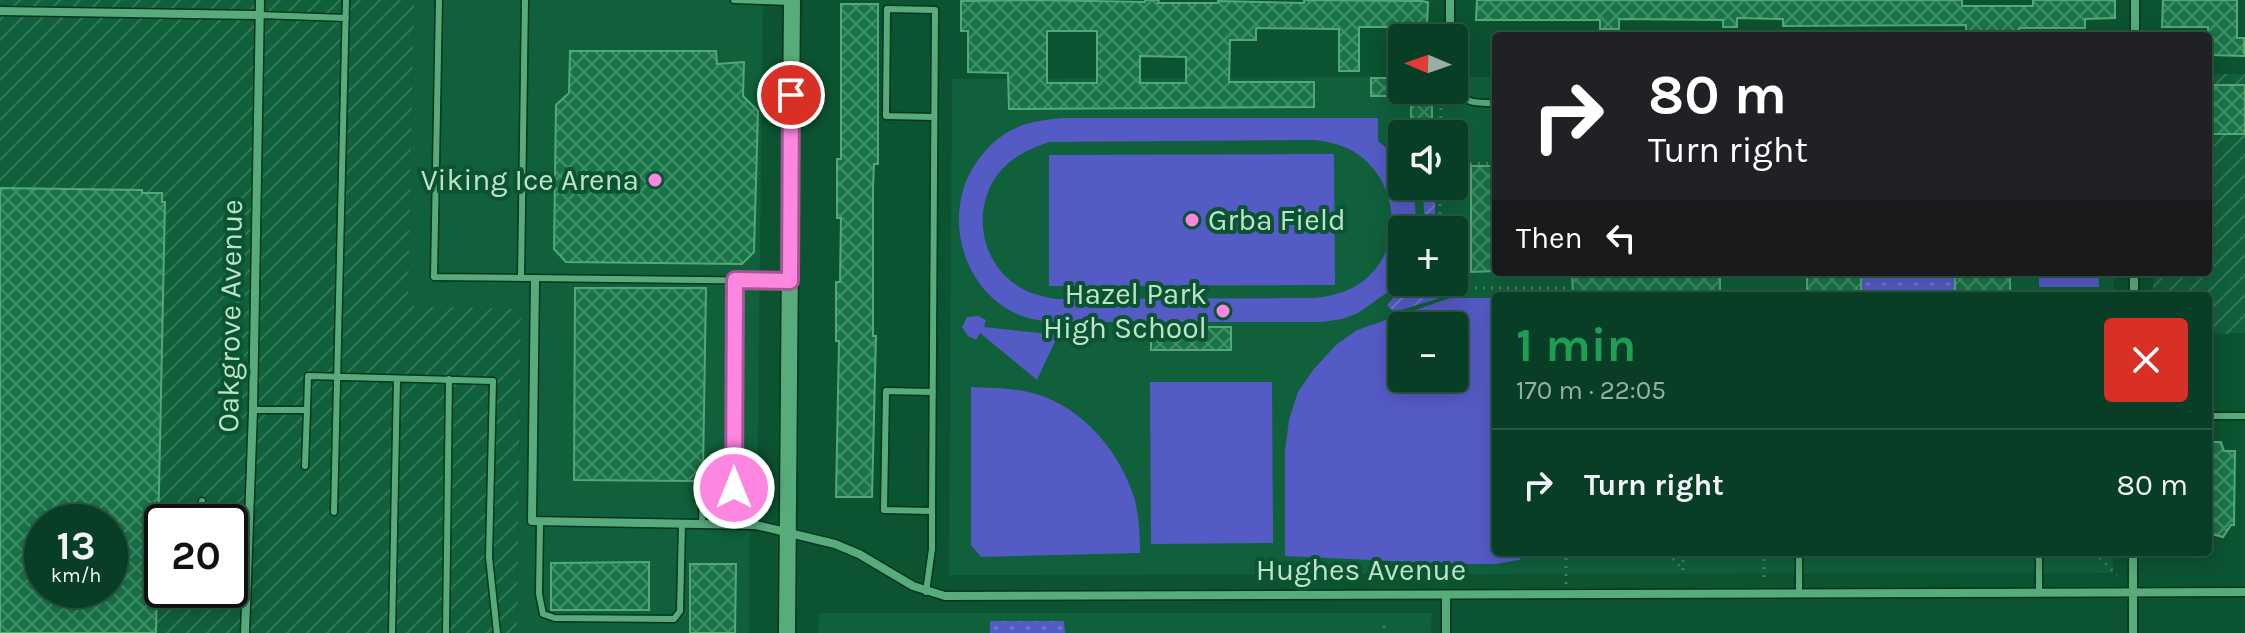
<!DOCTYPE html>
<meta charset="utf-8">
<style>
body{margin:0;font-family:Karla,sans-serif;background:#11452d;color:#f1f3f6;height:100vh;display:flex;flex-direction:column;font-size:30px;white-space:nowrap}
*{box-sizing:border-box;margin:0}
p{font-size:26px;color:#98aea7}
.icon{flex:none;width:44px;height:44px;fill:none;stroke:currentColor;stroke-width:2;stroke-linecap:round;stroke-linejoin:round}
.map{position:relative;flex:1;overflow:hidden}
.drawer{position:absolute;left:1492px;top:292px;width:720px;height:264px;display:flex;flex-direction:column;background:#083e25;border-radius:8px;box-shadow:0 4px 20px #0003,0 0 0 2px #295742}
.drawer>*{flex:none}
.banner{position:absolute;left:1492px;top:32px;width:720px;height:244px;border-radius:8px;box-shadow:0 4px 20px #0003,0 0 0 2px #295742;background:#202124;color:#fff;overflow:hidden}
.needle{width:52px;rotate:272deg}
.fabs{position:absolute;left:1388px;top:24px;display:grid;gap:16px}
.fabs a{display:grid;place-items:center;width:80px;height:80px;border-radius:8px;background:#083e25;box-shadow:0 4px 20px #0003,0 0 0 2px #295742;font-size:40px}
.speed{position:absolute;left:24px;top:504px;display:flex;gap:16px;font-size:40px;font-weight:700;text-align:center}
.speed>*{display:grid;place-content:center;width:104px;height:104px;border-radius:50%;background:#083e25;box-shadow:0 4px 20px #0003,0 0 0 2px #295742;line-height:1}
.speed small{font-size:20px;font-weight:400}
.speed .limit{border:4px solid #111;border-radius:12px;background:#fff;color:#111}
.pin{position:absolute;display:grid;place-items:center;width:68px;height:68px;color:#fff;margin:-34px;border:4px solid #fff;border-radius:50%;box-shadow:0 2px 8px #0007}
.me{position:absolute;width:88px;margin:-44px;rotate:0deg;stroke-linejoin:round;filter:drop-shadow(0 0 6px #0008)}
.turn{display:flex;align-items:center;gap:28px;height:168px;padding:0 24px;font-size:36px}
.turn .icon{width:104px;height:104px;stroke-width:2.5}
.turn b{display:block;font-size:56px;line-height:68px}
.then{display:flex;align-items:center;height:76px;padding:0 24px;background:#0003;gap:16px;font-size:30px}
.round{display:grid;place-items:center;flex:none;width:84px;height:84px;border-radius:8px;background:#11452d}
.headline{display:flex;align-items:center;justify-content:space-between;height:136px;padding:0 24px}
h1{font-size:48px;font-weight:700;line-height:60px;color:#1e9e55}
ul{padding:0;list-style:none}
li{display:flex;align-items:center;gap:24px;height:112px;padding:0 24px;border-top:2px solid #295742}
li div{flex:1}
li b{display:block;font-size:30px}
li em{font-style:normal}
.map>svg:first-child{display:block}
.built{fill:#10603b;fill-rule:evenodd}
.industrial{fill:url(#industrial-furrows);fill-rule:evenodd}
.grass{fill:url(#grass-dots)}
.garden{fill:url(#garden-furrows)}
.pitch{fill:#555bc5;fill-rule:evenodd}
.building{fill:url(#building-cross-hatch);stroke:#54a878;stroke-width:2;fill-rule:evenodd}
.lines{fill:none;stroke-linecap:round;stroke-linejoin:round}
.lane-casing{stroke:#04351d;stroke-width:9}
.street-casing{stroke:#04351d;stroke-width:11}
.secondary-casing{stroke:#04351d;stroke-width:19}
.path{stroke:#448162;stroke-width:3;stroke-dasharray:2 6;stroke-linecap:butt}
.lane{stroke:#58ac7c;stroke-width:6}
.street{stroke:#58ac7c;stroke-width:8}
.secondary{stroke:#58ac7c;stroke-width:16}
.route-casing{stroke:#a45792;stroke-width:20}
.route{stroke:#fd86e1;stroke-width:14}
.poi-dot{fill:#fd86e1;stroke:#0b5331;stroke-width:3}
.labels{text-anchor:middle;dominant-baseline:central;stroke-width:8;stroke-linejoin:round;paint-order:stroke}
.poi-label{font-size:30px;fill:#bce4ca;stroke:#0b5331;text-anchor:end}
.street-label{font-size:30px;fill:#bce4ca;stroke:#0b5331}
</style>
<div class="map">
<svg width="2245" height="633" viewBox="0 0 2245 633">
<defs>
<pattern id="industrial-furrows" width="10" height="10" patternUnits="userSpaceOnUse" patternTransform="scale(2)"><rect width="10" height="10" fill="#10603b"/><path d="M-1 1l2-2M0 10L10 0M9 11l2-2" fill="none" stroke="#317756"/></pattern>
<pattern id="grass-dots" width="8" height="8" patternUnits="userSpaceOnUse" patternTransform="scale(2)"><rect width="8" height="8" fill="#555bc5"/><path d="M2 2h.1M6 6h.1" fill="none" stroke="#737acd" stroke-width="1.8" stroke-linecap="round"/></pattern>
<pattern id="garden-furrows" width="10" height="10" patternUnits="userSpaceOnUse" patternTransform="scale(2)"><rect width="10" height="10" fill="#555bc5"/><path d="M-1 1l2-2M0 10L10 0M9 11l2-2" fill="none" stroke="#737acd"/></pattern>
<pattern id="building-cross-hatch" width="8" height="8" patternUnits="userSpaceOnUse" patternTransform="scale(2)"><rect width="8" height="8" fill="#187548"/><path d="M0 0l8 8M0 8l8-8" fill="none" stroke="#428f69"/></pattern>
</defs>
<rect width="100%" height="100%" fill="#0b5331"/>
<path class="built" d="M414 0H763L757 505 749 541V633H517L521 310 408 306Z
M1402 77V90H1454V77H1496V272H2114V296H1496V552H2113V573L949 575 952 79ZM1402 134H1454V186H1402ZM1402 230H1454V282H1402ZM1402 326H1454V378H1402Z
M819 613H1432L1431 633H818Z"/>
<path class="industrial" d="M0 0H414L408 306 521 309 517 633H0ZM42 522H110V590H42ZM162 522H230V590H162Z
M2208 74H2245V333L2208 334V296H2153V272H2208Z"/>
<path class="grass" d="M1861 272H1955V296H1861Z
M990 621H1064L1065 633H990Z"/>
<path class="garden" d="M1426 189H1435V230H1425L1423 195V191Z
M1407 282H1436L1450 295 1394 312 1387 305Z"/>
<path class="pitch" d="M1062 118H1378V141C1397 157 1402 161 1402 186H1410L1415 201 1416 230H1402V273L1392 289 1358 313 1342 319 1322 322H1052C1044 321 1036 320 1028 318 969 300 944 230 968 177 978 157 994 138 1014 129 1029 121 1046 120 1062 118ZM1315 140C1330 142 1344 145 1356 153 1400 182 1405 250 1362 282 1348 292 1332 296 1315 298L1055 299C1041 296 1027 293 1015 284 980 260 972 208 998 174 1011 157 1029 149 1049 142Z
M1334 154 1335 285 1049 286V155Z
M2039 272H2099V287H2039Z
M1450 298H1496V552H1527L1519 560 1496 564H1456L1285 556V451L1289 420 1298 392 1313 370 1336 345 1357 330ZM1454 326V378H1402V326Z
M978 316 986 320 984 327 1058 335 1037 380 980 333 976 340 968 336 962 327 967 317Z
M1150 382H1272L1273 543 1151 544Z
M971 387C996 388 1022 388 1045 397 1088 414 1120 454 1134 497 1139 515 1140 534 1140 553L981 557 971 545Z"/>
<path class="building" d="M1036 0 1145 2V0H1159L1158 3H1218V1L1304 3V0L1422 1 1428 2 1427 27H1359V71H1339V29L1256 28V40H1230L1229 82H1314V107L1009 109 1008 73 968 72V31H961V1ZM1047 31H1097V83H1047ZM1140 56 1186 57V83H1140Z
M1477 0H1962V6H2033V0H2115V18L2085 19V28H2019V36H1986V31H1966V25L1783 26V19L1737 18V27H1723V20L1619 19V29H1600V20H1476Z
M2163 0H2237V38H2244V56L2208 55V27H2162Z
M841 4H878V164H874L873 189V336H876L872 497H836L839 341H836V282H840L841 218H837V159H841Z
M570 51H716L717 64 744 62 743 96 758 111 754 252 742 264 566 262 554 249 556 105 569 93Z
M1371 78H1388L1389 96H1371Z
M2208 85H2245V134H2208Z
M1411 90H1432V134H1411Z
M1471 166H1496V271L1471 272Z
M0 188 142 190V193H162V202H165L156 633H0ZM42 522H110V590H42Z
M1572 272H1720V296H1573Z
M1807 272H1861V296H1807Z
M1955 272H2010V296H1955Z
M575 288H706L703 472 694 481 574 480Z
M1151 327H1231V350H1151Z
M2208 442H2221L2224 451H2235L2234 525H2231L2223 537 2208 533Z
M649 562V610H551V563Z
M690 564H736L735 633H690Z"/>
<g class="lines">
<defs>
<path id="lane" d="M439 0 434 277 790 281
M734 0 792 2
M259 15 346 18
M1454 89C1465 104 1478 103 1496 103
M521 278 525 0
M253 410H307L308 376 493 381 489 557 497 633
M2208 416H2245
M305 466 307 410
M932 511 884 510 886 391 933 392
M334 512 346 0
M201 522 202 501
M540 522 539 594 543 614 555 618 674 619 680 611 682 524
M702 524 703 488H734L735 280
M2036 552 2039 559V592
M926 592 932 549V511L935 10 887 9 886 116 934 117
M1799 593V552
M199 606V590
M392 633 397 379
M446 633 449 379"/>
<path id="street" d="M1450 0V38
M0 11 259 15
M2135 36V0
M535 279 532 521 756 525 835 544 859 554 913 586 945 596 2245 592
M2134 296V272
M245 633 253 410 260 0
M1446 633V595
M2133 633V552"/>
<path id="secondary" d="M787 633 792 0"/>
</defs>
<use href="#lane" class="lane-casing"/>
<use href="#street" class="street-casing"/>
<use href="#secondary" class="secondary-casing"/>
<path class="path" d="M1441 134V96
M1454 164 1496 163
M1440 230V186
M1454 281 1461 288H1566V296
M1668 552 1683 570
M1683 552V576
M2094 552 2117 575
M1764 577V552
M1566 584V552
M1384 626V633"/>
<use href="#lane" class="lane"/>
<use href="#street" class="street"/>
<use href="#secondary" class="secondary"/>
</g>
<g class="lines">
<defs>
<path id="route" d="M734 488 735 280 790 281 791 95"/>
</defs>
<use href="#route" class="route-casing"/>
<use href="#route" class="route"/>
</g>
<g class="poi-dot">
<circle cx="655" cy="180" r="8"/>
<circle cx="1192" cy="220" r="8"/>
<circle cx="1223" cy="311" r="8"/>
</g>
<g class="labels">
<g class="poi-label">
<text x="639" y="180">Viking Ice Arena</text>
<text x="1208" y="220" text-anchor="start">Grba Field</text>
<text x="1207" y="294">Hazel Park<tspan x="1207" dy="34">High School</tspan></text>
</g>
<g class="street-label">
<text transform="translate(230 316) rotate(-89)">Oakgrove Avenue</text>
<text x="1361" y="570">Hughes Avenue</text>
</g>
</g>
</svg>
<div class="fabs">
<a><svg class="needle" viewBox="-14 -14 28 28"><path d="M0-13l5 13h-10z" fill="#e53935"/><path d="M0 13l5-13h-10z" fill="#98aea7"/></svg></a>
<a><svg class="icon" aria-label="sound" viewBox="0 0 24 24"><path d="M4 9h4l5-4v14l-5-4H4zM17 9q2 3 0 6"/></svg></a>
<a>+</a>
<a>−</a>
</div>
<div class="speed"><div>13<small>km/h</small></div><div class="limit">20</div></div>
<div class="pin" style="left:791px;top:95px;background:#d93025"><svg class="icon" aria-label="arrive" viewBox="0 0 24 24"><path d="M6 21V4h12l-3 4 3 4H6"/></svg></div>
<svg class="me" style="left:734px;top:488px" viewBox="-20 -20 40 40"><circle r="17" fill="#fd86e1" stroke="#fff" stroke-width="3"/><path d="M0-11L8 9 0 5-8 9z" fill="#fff"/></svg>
<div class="banner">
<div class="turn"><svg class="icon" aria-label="right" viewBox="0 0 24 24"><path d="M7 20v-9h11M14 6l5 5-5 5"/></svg><div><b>80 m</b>Turn right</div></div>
<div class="then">Then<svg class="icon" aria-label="left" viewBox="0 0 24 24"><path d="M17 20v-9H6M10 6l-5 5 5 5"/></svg></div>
</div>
<section class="drawer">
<div class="headline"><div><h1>1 min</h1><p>170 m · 22:05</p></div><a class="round" style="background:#d93025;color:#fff"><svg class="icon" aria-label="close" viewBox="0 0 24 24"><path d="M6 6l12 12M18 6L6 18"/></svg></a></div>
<ul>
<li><svg class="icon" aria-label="right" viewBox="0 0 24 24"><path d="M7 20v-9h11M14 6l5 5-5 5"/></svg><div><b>Turn right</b></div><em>80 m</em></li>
</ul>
</section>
</div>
